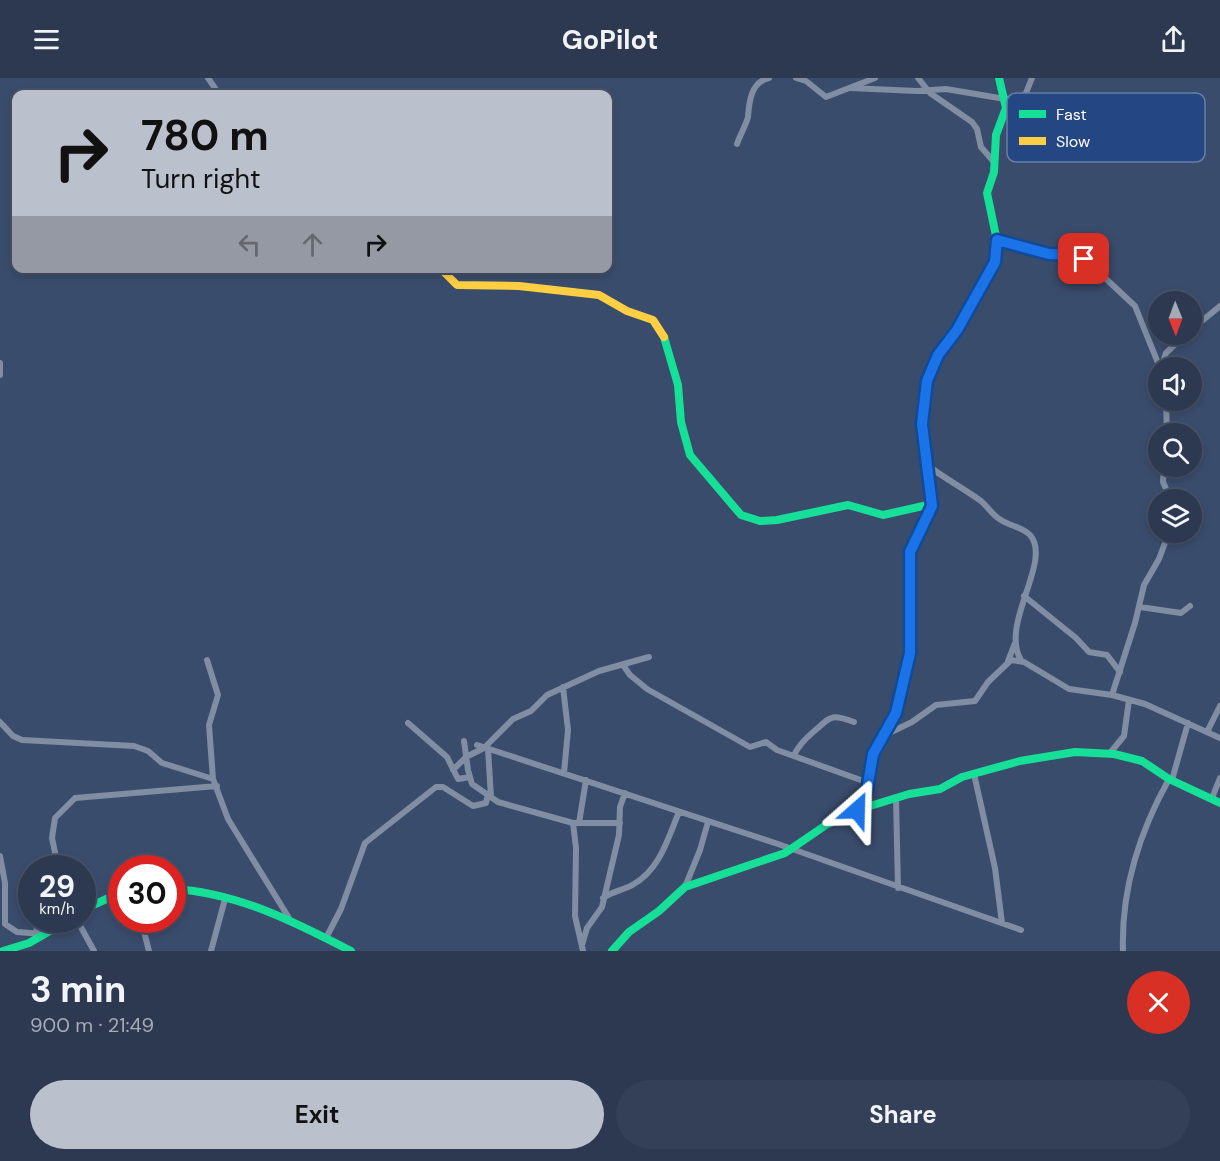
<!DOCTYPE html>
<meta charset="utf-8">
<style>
body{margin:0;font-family:"DM Sans",sans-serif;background:#344058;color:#f1f3f6;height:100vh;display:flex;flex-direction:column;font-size:22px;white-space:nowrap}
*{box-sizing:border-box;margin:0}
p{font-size:20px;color:#a6acb7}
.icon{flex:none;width:33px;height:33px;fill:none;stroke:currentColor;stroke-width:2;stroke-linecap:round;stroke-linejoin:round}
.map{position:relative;height:873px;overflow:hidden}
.details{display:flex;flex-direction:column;background:#2c3951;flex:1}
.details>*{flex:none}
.top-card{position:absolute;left:12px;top:12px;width:600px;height:183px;border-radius:12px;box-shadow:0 3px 9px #0003,0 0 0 2px #485368;background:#bac0cc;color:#111;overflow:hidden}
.needle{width:39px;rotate:179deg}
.buttons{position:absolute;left:1148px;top:213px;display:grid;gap:12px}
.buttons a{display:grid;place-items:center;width:54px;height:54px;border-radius:50%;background:#2c3951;box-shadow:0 3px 9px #0003,0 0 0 2px #485368;font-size:30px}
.speed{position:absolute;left:18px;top:777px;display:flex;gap:12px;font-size:30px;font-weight:700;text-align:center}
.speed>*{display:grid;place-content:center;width:78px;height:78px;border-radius:50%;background:#2c3951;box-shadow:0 3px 9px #0003,0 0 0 2px #485368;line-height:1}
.speed small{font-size:15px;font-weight:400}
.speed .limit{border:9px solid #d22;background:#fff;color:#111}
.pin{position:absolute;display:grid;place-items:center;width:51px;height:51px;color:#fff;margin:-26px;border-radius:12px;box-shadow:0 3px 9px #0006}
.me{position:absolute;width:66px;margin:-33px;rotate:25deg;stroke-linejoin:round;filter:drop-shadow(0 0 4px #0008)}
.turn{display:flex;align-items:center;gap:21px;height:126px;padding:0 30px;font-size:27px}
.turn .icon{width:78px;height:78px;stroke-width:2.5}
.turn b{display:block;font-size:42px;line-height:51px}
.lanes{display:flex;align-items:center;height:57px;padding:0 30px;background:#0003;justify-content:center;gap:30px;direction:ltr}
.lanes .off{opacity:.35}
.round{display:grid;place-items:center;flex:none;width:63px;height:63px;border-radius:32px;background:#344058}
.headline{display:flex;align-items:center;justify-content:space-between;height:102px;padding:0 30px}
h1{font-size:36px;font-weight:700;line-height:45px}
.primary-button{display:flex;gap:12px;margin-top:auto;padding:12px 30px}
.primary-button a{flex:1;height:69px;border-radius:36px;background:#bac0cc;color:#111;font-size:24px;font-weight:700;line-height:69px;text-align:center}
.primary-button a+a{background:#344058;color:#f1f3f6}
header{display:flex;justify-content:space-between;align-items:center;height:78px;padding:0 30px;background:#2c3951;font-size:27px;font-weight:700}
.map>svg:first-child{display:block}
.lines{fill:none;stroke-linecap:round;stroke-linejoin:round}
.street{stroke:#808da2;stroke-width:6}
.fast{stroke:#16e098;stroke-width:8}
.slow{stroke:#ffcf43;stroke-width:8}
.route-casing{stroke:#114b97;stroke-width:15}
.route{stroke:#1a73e8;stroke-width:10}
.key{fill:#244682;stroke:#667ea8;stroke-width:1.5}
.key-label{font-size:16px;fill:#fff}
</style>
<header><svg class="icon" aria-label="menu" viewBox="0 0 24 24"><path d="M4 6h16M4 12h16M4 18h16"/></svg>GoPilot<svg class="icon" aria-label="share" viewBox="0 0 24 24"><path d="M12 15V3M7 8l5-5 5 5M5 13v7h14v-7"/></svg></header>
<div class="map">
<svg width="1220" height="873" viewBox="0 0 1220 873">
<rect width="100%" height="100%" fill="#3a4c6c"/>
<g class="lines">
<path class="street" d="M208 0 219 16
M796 0 806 3 826 19 875 0
M918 0 930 15 972 44 977 51 981 69 994 84
M850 10 917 13 946 11 1005 21 1018 20 1026 15 1032 0
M259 16H260
M737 66C740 57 746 47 748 39 749 24 751 4 769 0
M997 161 1049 176 1076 177 1089 185 1135 228 1160 290
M1191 252 1220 228
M0 285V297
M1161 290 1166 275 1186 256
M1166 322 1167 356
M927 387C944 400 963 410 981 423 988 429 993 438 1001 442 1010 448 1022 449 1030 457 1053 483 999 546 1021 582
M1164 388 1163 404 1171 422
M1024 518 1076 560 1089 574 1107 577 1120 594
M1140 529 1181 535 1190 528
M207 582 218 617 209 647 213 701
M1008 583 1015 565
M623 587 630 597 647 611 750 669 766 664 777 672 869 705
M563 609 568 652 564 695
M1112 617 1135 545 1144 507 1159 481 1169 454
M0 644 13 658 22 662 134 668 148 673 162 685 213 701 228 741 289 840
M408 645 447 679 458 701 470 699
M1207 654 1220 628
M464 663 468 692 472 706 498 724 573 745H620
M477 667 778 766 1021 852
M488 671 491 719
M1110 675 1124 658 1129 622
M794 677C799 667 804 662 812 655 831 639 829 635 854 644
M453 692 466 679 484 670 513 641 531 633 547 617 599 593 649 579
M974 696 995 790 1002 845
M1172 702 1188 645
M896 720 898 810
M1212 720 1220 700
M857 732 867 712 872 681 881 659 912 644 936 627 975 623 988 604 1011 582 1024 584 1069 611 1112 617 1145 626 1220 660
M573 745 576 770 575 838 583 873
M579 745 586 702
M0 778 5 805V846L17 854 43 856
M46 790 56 779 52 760 55 740 75 720 217 708
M685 809 700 772 708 744
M603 820C615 812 625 812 634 806 660 791 668 760 679 734
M36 842 37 856
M77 842 94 873
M141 842 149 873
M326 860 341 831 365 765 436 709H443L473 728 486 725 488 716
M582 867 587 850 602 829 619 757 620 729 625 715
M211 873 225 821
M1123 873C1121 812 1140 753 1169 701"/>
<path class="fast" d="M664 259 678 307 681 344 690 377 741 437 760 443 777 442 848 427 883 437 932 426
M881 659 897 633 910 575V474L932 428 922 346 927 303 938 277 957 252 996 180V158L987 115 994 94 996 57 1006 30 999 0
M172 811C236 814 295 844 351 873
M82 832 122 814
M3 873 29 865 69 842
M612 873 629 854 659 833 685 809 785 775 826 747 857 732 909 716 940 711 962 699 1020 683 1075 674 1114 676 1142 683 1169 701 1220 725"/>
<path class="slow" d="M440 190 457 207 519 208 599 217 627 233 653 242 664 259"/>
</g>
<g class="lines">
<defs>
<path id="route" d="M857 732 867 712 873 676 896 635 910 575V474L932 428 922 346 927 303 938 277 957 252 995 184 997 162 1049 176 1076 177 1084 181"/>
</defs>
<use href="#route" class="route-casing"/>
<use href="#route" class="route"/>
</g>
<rect x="1007" y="15" width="198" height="69" rx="9" class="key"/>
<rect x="1019" y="32" width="27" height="8" fill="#16e098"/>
<rect x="1019" y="59" width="27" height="8" fill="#ffcf43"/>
<g class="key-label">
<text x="1056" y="42">Fast</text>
<text x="1056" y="69">Slow</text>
</g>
</svg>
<div class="buttons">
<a><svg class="needle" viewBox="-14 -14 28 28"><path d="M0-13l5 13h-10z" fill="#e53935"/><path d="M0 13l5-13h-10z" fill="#a6acb7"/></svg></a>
<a><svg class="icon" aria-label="sound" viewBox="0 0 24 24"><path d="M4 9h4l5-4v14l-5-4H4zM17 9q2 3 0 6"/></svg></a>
<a><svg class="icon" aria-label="search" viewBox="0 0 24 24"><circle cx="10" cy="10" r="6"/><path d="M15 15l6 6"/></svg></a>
<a><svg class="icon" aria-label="layers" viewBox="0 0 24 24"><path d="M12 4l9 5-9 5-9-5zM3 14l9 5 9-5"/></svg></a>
</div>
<div class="speed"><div>29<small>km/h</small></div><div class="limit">30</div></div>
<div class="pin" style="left:1084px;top:181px;background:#d93025"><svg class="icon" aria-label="arrive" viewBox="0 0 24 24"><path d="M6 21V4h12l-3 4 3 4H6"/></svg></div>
<svg class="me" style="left:857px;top:732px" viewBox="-20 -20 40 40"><path d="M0-17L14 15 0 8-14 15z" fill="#1a73e8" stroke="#fff" stroke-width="4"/></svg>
<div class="top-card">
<div class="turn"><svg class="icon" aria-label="right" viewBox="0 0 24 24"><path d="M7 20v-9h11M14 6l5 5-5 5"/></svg><div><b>780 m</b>Turn right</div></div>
<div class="lanes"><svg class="icon off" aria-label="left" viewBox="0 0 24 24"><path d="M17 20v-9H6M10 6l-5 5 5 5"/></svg><svg class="icon off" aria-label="ahead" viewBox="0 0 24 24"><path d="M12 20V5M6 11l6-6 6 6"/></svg><svg class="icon" aria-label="right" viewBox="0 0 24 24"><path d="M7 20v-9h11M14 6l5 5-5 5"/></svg></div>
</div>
</div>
<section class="details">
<div class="headline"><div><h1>3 min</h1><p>900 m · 21:49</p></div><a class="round" style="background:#d93025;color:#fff"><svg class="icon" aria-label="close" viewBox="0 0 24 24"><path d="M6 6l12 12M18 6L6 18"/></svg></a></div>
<div class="primary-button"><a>Exit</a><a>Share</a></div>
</section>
